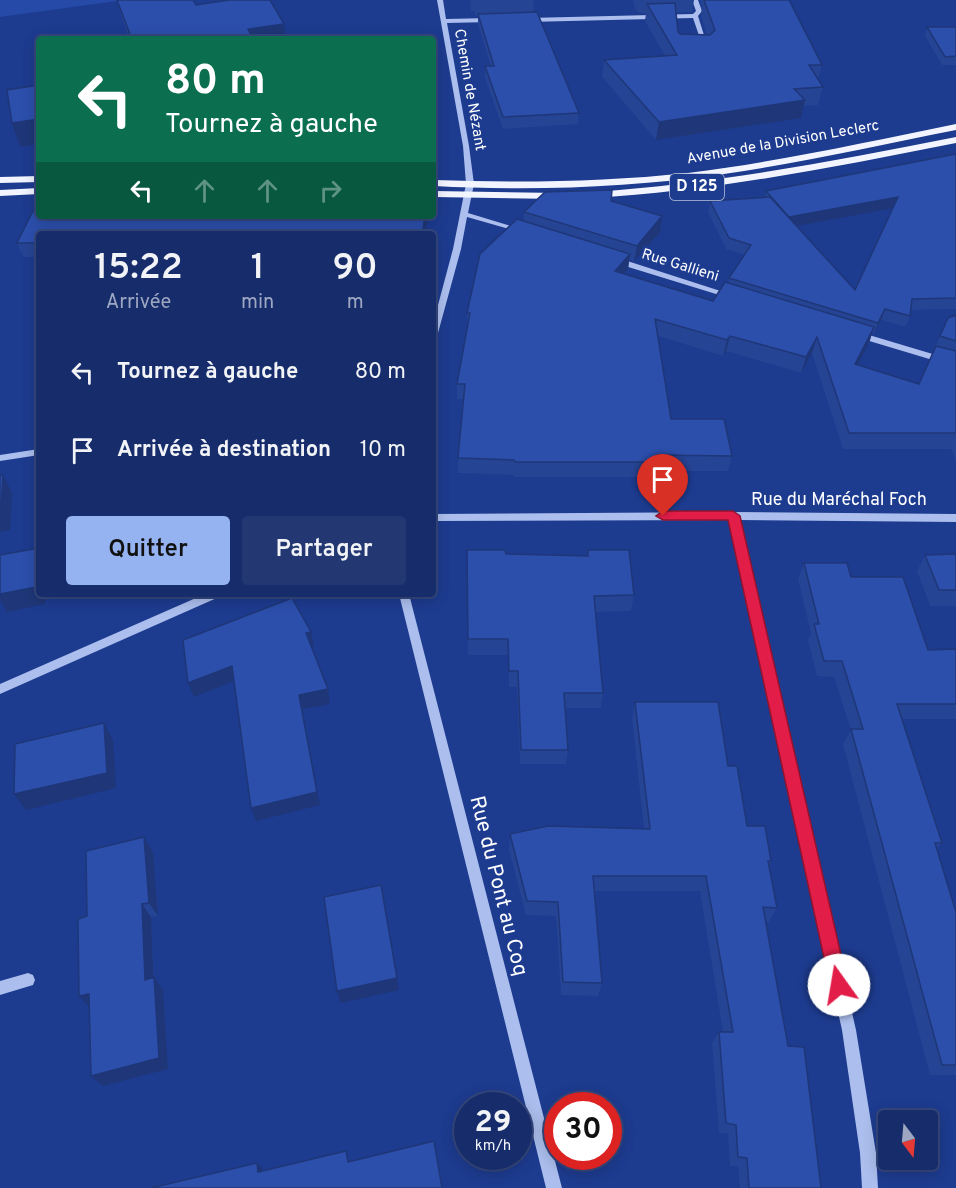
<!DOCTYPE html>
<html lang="fr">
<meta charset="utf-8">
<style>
body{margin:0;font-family:Overpass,sans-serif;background:#233873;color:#f1f3f6;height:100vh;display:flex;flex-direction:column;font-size:22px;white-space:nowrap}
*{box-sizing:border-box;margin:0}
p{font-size:20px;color:#9ea7c1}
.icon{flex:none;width:33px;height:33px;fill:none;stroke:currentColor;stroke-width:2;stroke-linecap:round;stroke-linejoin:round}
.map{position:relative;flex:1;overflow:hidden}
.side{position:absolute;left:36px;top:231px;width:400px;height:366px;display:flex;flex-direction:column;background:#162c6b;border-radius:6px;box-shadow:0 3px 15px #0003,0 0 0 2px #35487e}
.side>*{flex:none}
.guide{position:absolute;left:36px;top:36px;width:400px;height:183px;border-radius:6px;box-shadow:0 3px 15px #0003,0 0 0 2px #35487e;background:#0b6e4f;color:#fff;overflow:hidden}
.needle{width:39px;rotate:164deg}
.controls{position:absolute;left:878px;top:1110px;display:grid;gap:12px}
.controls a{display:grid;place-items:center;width:60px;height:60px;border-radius:6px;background:#162c6b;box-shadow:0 3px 15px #0003,0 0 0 2px #35487e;font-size:30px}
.speed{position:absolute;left:454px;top:1092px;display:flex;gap:12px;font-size:30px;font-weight:700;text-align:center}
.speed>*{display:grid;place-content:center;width:78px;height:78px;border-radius:50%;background:#162c6b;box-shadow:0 3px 15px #0003,0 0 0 2px #35487e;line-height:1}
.speed small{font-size:15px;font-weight:400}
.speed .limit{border:9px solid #d22;background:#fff;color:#111}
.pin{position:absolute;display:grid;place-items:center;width:51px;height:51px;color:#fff;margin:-62px -26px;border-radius:50% 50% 50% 0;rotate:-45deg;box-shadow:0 0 6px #0007}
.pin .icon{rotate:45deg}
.me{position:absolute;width:66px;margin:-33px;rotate:347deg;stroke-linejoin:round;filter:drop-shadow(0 0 4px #0008)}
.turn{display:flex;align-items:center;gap:21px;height:126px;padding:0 30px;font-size:27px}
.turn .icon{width:78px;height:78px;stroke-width:2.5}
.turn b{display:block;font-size:42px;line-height:51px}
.lanes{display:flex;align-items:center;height:57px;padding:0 30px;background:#0003;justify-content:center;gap:30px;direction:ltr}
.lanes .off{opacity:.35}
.eta{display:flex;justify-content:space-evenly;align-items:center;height:102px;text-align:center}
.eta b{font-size:36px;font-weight:600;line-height:42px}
.button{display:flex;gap:12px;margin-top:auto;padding:12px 30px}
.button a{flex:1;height:69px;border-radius:6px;background:#95b2f1;color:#111;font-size:24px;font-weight:600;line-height:69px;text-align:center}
.button a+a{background:#233873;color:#f1f3f6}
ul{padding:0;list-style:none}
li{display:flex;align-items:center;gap:18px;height:78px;padding:0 30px}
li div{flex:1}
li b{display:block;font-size:22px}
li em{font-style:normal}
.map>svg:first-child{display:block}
.green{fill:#264aa7}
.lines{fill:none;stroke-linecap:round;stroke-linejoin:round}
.minor{fill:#abbeed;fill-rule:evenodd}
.major{fill:#f2f5ff;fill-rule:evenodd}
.wall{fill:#264494;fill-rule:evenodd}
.shaded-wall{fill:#1f3778}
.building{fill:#2c4fac;stroke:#1f3778;stroke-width:1.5}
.route{fill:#e11d48;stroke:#92132f;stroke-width:1.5}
.labels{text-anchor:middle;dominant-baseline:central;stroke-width:6;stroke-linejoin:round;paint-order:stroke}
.far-street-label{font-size:15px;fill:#fff;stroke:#1d3b8f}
.shield{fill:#1d3b8f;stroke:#bbc4dd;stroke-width:1.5}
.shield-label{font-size:16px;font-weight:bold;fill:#fff}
.street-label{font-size:18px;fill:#fff;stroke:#1d3b8f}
.near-street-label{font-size:21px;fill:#fff;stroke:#1d3b8f}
</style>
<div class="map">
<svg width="956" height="1188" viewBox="0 0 956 1188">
<rect width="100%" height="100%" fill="#1d3b8f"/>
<path class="green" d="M0 0H124L0 17Z"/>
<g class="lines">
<path class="minor" d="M437 0H443L446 19 491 18 494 20 491 22 447 23 469 146 474 184 468 213 527 231 523 233 467 217 461 249 438 333 434 336V320L453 249 466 184 463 146Z
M692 0H698L702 11 698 16 708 48 703 47 693 18 528 22 525 20 528 18 693 14 696 11Z
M612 258H618L736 296 732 298H729L612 262Z
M859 332 956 361V367L856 337V333Z
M39 449V455L0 461V455Z
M733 512 956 514V522L739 520 856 1030 876 1153 878 1188H862L860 1153 842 1030 729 520 434 521V514Z
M205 594H220L219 597 0 694V684Z
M399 594H409L562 1188H546Z
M28 973 33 975 35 980 33 985 0 995V981Z"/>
<path class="major" d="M956 124V130C879 145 802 163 724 174 628 188 530 191 434 186V180C519 183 604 182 688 173 778 162 867 142 956 124Z
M956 137V143C835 167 715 191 592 198L587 195 592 192C715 184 835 161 956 137Z
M39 176V182L0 183V177Z
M39 188V194L0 196V190Z
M434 191 559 193 564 196 559 199 434 197Z"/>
</g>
<path class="wall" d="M117 0 196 5 129 38 122 18Z
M470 0H534L533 13 579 113 578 124 503 129 485 78V66H491L478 25V16H476L474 11H471Z
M633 0H694L692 12H676L678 32 680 34 707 35 701 16 702 6 700 0H789L822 65 818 80 823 87 818 105 804 106 801 118 656 140 602 77 604 60 665 56 645 21 646 13H640L635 9Z
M927 27H956V65H942L925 36Z
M956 154V309L911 310 910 316 906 327 881 320 874 334 872 333 869 343 857 364 919 384 948 318 956 315V460L951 449H843L812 353 801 373 726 351 723 356 658 336 671 419 732 456 728 471H657L655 477H514V475L458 473V458L464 399H457V384L468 328 467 313 524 222V212L611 201 660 232 634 261 629 260 628 269 624 274 713 301 728 283 729 278 745 255 726 249 708 212 710 201 765 197 766 191ZM892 208 855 290 797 226Z
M33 211H39V216H427L428 220 425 234H39V257H23L17 243Z
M467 550 506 554 587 556 588 550 634 595 631 611 595 612 603 693 601 708H565L568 750 566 764H520L517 687H509L508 655H468Z
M956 554V606H930L917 571 925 555Z
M804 563 851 577 928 650 956 649V719H902L942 843 937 849 956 912V1075H930L843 744 851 730 834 677 817 676 808 640 811 633 798 579Z
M635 702 728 766 747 826 771 861 769 865 777 908 769 922H766L788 1046 821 1188H740L738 1166H730L728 1134 719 1133 712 1043 719 1032H723L700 891H594L602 983 598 996 561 995 556 916 526 915 509 850 510 834 644 829 632 719Z
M144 837 153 852 158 916 151 917 154 978 163 990 168 1069 103 1086Z"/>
<path class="shaded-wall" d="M284 24 286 39H249L248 29Z
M805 100 801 118 656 140 659 122Z
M39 119V144L20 147 12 123Z
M898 197 894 208 786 228 789 217Z
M425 216H427L428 220 425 234H422Z
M662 216 660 232 634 261 637 246Z
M630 254 628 269 613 286 615 271Z
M885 309 881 320 874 334 878 323Z
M874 327 869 343 850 379 855 364Z
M730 336 726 351 723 356 727 340Z
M817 337 812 353 801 373 806 357Z
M3 475 12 493 10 530 0 532V512Z
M36 580H39V594H63L45 597V604L7 612 0 600V594Z
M311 632 314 646 309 648 306 633Z
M232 666 236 680 194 697 188 683Z
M328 689 330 704 302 709 320 805 256 821 251 808 299 695Z
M104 723 113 740 116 788 26 810 14 794Z
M144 837 153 852 158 916 149 903Z
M381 885 399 990 341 1003 337 991Z
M142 904 151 917 154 992 145 980Z
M154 977 163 990 168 1069 103 1086 91 1076Z
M89 994 90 1008 79 996Z
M257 1163 264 1171 258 1172Z"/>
<path class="building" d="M117 0H193L196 5 229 0H270L284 24 248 29 253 39H128L131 37Z
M704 0H789L822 65H809L823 87 794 89 805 100 659 122 604 60 677 55 647 4 675 3 678 32 680 34 710 35 715 30Z
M537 12 579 113 503 117 485 66H494L478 14Z
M927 27H956V56L945 57Z
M39 85V119L12 123 7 90Z
M956 154V298L912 299 910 316 885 309 878 323 729 278 751 245 729 238 710 201 770 197 855 290 898 197 789 217 766 191Z
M612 190 611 201 662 216 637 246 524 212 545 192Z
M33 211H39V216H425L422 234H39V243H17Z
M517 219 630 254 615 271 713 301 725 282 874 327 855 364 919 384 936 346 956 351V433H849L817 337 806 357 730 336 727 340 655 319 671 419H724L732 456 657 455 658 462H515L514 460 458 458 465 384H457L470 313H467L480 254Z
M956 315V341L940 336 948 318Z
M0 475H3L1 512H0Z
M39 548V580H36V587L0 594V555Z
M467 550H505L506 554 588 556V550H629L634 595 594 596 603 693H564L568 750H521L518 671H509L508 639H468Z
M956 554V590H939L925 555Z
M804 563H847L851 577H903L928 650 956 649V704H897L942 843H935L956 912V1065H942L851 729H863L842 661H824L814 624H819Z
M292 598 311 632 306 633 328 689 299 695 317 792 251 808 232 666 188 683 183 640Z
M635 702H718L728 766H737L747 826H765L771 861H768L777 908 763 907 788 1046 804 1047 821 1188H749L747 1158 738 1157 736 1125 726 1123 719 1032H733L706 876H593L602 983 563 982 558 902 527 901 510 834 548 826 650 829Z
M104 723 107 773 14 794 15 744Z
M144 837 149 903 142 904 145 980 154 977 159 1058 91 1076 89 994 79 996 78 919 87 916 86 851Z
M381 885 397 978 337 991 324 897Z
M434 1141 442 1188H151L257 1163 258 1172 346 1151 348 1162Z"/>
<path class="route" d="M663 511H733L740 516 848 985 845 992 839 994 833 992 830 985 728 520H663L656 516Z"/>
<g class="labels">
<g class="far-street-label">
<text transform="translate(469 90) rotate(80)">Chemin de Nézant</text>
<text transform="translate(783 143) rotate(-10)">Avenue de la Division Leclerc</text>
<text transform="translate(680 266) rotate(17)">Rue Gallieni</text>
</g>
<rect class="shield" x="670" y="174" width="54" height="26" rx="4.5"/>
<g class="shield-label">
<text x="697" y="187">D 125</text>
</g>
<g class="street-label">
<text x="839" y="500">Rue du Maréchal Foch</text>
</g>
<g class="near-street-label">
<text transform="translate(498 886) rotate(76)">Rue du Pont au Coq</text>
</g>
</g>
</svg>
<div class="controls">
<a><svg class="needle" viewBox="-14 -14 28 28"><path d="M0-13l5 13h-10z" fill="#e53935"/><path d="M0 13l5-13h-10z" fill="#9ea7c1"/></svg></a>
</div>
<div class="speed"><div>29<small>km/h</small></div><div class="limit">30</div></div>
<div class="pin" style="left:663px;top:516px;background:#d93025"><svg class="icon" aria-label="arrive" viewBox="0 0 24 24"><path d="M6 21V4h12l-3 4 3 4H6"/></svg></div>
<svg class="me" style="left:839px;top:985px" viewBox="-20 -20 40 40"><circle r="19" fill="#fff"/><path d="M0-13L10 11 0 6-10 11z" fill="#e11d48"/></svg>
<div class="guide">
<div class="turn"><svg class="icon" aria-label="left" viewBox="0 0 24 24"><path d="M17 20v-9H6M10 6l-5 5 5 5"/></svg><div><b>80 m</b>Tournez à gauche</div></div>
<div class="lanes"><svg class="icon" aria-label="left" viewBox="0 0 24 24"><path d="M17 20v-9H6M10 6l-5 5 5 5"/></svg><svg class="icon off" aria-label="ahead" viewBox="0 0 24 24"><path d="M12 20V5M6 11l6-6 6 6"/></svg><svg class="icon off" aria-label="ahead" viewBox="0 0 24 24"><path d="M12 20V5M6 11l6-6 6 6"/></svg><svg class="icon off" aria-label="right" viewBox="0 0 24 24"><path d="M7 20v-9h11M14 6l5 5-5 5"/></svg></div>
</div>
<section class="side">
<div class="eta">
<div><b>15:22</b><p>Arrivée</p></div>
<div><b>1</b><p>min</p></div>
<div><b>90</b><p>m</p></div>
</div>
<ul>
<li><svg class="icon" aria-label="left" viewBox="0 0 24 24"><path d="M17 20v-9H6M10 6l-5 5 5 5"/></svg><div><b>Tournez à gauche</b></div><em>80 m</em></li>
<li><svg class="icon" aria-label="arrive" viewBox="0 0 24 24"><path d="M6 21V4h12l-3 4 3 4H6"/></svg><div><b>Arrivée à destination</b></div><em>10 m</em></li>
</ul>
<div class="button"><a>Quitter</a><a>Partager</a></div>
</section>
</div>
